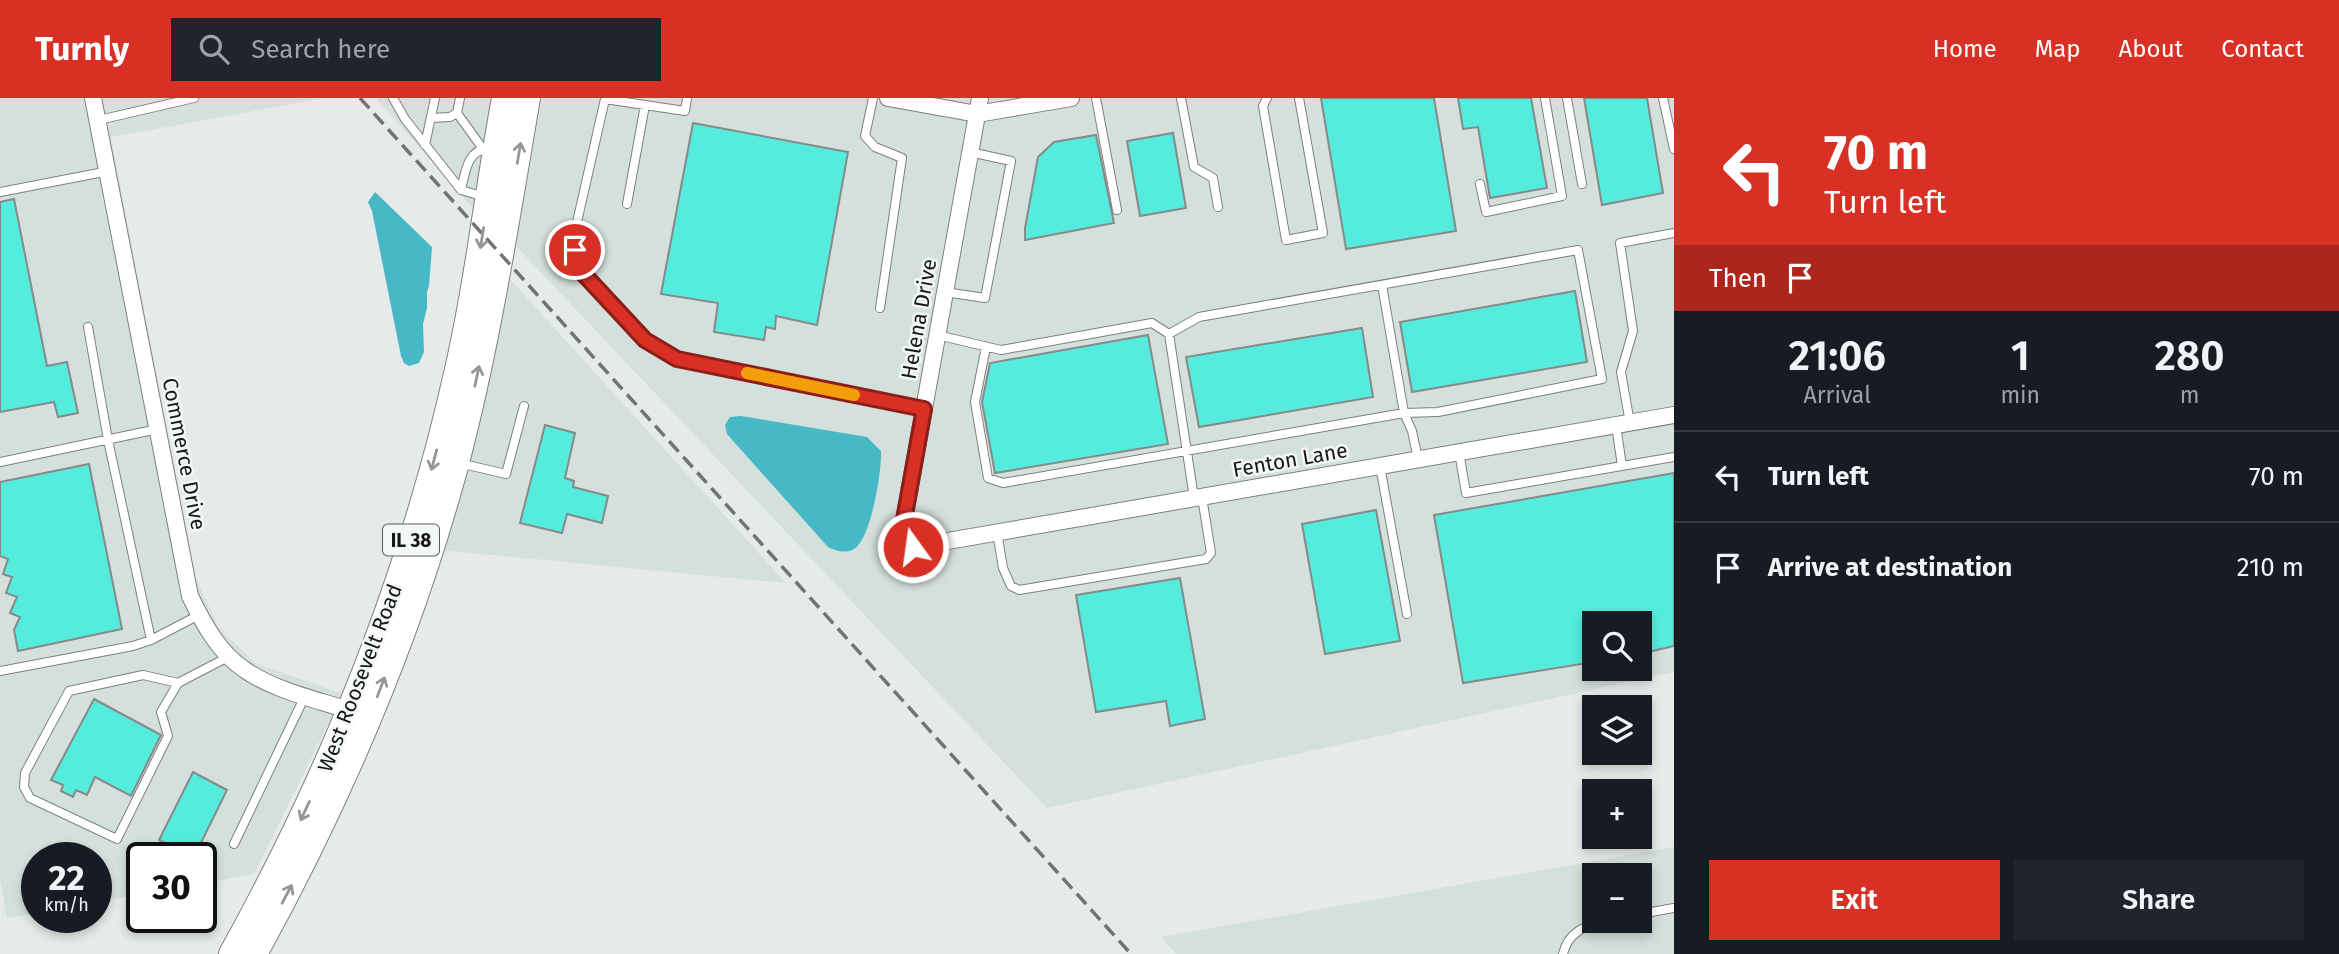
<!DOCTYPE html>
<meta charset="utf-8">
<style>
body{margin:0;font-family:"Fira Sans",sans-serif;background:#20242c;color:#f1f3f6;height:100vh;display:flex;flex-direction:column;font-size:26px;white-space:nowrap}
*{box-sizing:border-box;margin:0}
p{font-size:23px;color:#9ea1a6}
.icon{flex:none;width:38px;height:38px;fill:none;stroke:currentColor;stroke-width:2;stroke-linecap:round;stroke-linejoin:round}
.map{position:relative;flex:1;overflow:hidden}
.panel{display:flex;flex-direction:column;background:#171b24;width:665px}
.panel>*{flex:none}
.banner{background:#d93025;color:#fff;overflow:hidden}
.buttons{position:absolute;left:1582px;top:513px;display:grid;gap:14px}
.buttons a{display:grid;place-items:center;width:70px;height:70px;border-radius:0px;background:#171b24;box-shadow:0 4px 10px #0003;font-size:35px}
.speed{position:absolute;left:21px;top:744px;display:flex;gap:14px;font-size:35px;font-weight:700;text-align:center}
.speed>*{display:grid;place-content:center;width:91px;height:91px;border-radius:50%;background:#171b24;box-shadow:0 4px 10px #0003;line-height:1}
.speed small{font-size:18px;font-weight:400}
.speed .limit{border:4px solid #111;border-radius:10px;background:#fff;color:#111}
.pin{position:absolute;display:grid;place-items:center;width:60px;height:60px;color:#fff;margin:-30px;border:4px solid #fff;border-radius:50%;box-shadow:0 2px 7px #0007}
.me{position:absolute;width:77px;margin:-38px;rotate:346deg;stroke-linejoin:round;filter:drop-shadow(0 0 5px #0008)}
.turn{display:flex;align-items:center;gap:24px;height:147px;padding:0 35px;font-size:32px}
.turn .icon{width:91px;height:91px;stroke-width:2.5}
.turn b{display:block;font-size:49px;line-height:60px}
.then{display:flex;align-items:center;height:66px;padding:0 35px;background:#0003;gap:14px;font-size:26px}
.eta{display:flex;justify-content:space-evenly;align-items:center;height:119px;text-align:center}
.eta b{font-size:42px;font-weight:600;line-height:49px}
.action{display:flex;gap:14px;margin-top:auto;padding:14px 35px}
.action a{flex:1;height:80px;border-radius:0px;background:#d93025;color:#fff;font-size:28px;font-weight:600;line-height:80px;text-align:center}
.action a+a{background:#20242c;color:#f1f3f6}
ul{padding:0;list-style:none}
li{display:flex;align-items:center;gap:21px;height:91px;padding:0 35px;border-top:2px solid #363941}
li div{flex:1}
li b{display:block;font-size:26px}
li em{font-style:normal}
header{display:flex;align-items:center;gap:42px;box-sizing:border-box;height:98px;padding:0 35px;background:#d93025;color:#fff}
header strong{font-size:33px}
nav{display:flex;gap:38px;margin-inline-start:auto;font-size:24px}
.search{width:490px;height:63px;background:#20242c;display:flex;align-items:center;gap:18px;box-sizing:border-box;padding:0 24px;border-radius:0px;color:#9ea1a6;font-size:26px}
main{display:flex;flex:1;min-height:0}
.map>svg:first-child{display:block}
.built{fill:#d4e0db;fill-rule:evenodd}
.water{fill:#46b8c6}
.building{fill:#55ecde;stroke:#868a8a;stroke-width:2}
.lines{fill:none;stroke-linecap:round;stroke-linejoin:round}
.service-casing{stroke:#7d807f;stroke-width:10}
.minor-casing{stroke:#7d807f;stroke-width:18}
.primary-casing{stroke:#7d807f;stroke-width:26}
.service{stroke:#fff;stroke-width:8}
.minor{stroke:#fff;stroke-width:16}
.primary{stroke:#fff;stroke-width:24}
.rail{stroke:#727473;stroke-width:3.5;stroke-dasharray:14 7;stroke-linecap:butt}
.oneway{stroke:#969696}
.route-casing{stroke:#8d1f18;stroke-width:18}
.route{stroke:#d93025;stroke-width:12}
.slow{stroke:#f59e0b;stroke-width:12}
.labels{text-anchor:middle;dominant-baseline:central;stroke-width:5;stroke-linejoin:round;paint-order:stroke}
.shield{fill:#f3f7f5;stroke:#585a58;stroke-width:2}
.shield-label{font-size:19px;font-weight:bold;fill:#151615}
.street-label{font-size:21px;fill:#151615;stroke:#f3f7f5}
</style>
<header>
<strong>Turnly</strong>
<div class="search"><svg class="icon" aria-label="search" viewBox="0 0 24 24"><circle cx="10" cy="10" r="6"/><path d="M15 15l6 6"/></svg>Search here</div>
<nav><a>Home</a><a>Map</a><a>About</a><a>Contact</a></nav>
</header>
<main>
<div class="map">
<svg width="1674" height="856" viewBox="0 0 1674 856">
<rect width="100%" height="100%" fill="#e6eae8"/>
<path class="built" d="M0 0H326L111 39 196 481 219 530 255 565 343 596 254 776 201 786V760H142V796L96 804V760H37V815L7 820 0 781Z
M376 0H499L478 116Z
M542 0H1674V574L1047 710 516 148ZM1594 525H1640V570H1594Z
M509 180 786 485 439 452Z
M1674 749V856H1176L1161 839ZM1594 777H1640V822H1594Z"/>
<path class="water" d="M375 94 432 149 429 188 427 194V210L423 226 424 254 419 265 409 268 404 265 401 258 372 113 368 104Z
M741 318 867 339 881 353C882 373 871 441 854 451 846 456 836 453 828 449L727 336 725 327 730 319Z"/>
<path class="building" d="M1321 0H1434L1456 133 1346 151Z
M1458 0H1531L1547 90 1490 100 1478 29 1463 31Z
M1584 0H1647L1663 95 1602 107Z
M693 25 848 54 817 227 776 218 775 231 766 229 764 242 714 234 718 205 661 196Z
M1173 35 1186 110 1140 118 1127 43Z
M1096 37 1114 125 1025 142V130L1038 59 1054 44Z
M14 101 47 268 67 264 78 315 58 319 54 304 0 314V104Z
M1575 193 1587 264 1412 294 1400 224Z
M1362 230 1373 299 1199 329 1186 259Z
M1148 237 1168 346 995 375 982 304 990 265Z
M545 327 575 335 565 380 574 383 573 389 608 398 602 425 567 416 562 435 520 425Z
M89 366 122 531 18 553 14 532 20 519 10 515 17 499 6 495 12 479 3 476 8 461 0 458V384Z
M1674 375V548L1640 556V525H1594V564L1463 585 1434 417Z
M1376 412 1400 543 1325 556 1302 426Z
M1180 480 1205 621 1170 628 1166 603 1096 614 1076 497Z
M94 601 161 637 131 698 95 679 87 697 76 692 73 699 61 693 63 687 51 682Z
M193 674 227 692 194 759 159 742Z"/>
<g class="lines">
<defs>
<path id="service" d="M393 0 405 21 461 92 485 99
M687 0 685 13 605 1 575 133V152L579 171 645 242 677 261 924 311
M873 0 865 38 875 49 902 60 880 210
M1096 0 1117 112
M1181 0 1194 69 1213 80 1218 109
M1267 0 1263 8 1286 142 1323 135 1299 0
M1567 0 1582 86
M1663 0 1674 51
M457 15 483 51
M431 20 450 19 457 15 460 0
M99 22 194 0
M425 47 435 0
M1480 86 1486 114 1562 98 1545 0
M461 92C465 75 468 48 490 52
M0 94 109 73
M627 106 645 7
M1382 187 1404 315 1412 333 1418 361
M945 194 985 200 1011 63 970 54
M88 229 108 342 151 542
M937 237 1001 252 1152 225 1169 236 1194 400
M986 249 975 304 988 380 1003 385 1404 315 1438 314 1602 281 1578 152 1199 219 1169 236
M1630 325 1621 274 1633 233 1620 145 1674 135
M1616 327 1622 368
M1459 354 1466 395 1674 359
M0 364 158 331
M459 365 506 376 524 308
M1380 368 1407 516
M997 434 1003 470 1011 488 1019 492 1206 461 1211 455 1202 399
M0 573 133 548 151 542 199 517
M178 585 143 577 69 593 25 675 24 689 30 700 117 741 168 638 161 614 178 585 230 558
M234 746 305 598
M1640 816 1674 810
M1563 856C1568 834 1585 828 1605 822"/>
<path id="minor" d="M93 0 190 498C203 525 219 555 245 572 277 594 320 602 357 615
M888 0 977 16 1071 0
M980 0 904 422 913 449 1674 317"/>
<path id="primary" d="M231 856C332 674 410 480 456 276 477 185 487 92 504 0
M255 856C340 702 410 538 456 368 488 247 507 123 528 0"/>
</defs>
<use href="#service" class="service-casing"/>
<use href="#minor" class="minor-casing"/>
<use href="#primary" class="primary-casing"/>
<use href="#service" class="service"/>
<use href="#minor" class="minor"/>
<use href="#primary" class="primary"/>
<path class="rail" d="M360 0 1131 856"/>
</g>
<defs><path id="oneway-shaft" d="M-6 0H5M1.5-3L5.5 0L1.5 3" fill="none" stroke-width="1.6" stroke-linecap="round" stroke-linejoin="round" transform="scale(1.75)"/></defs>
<g class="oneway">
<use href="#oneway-shaft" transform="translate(519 55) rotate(-80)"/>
<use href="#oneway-shaft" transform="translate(482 140) rotate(99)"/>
<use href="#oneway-shaft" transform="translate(477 278) rotate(-78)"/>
<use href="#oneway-shaft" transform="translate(434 362) rotate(105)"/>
<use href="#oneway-shaft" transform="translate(381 589) rotate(-69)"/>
<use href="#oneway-shaft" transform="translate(305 713) rotate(115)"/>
<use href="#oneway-shaft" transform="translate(287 796) rotate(-62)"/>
</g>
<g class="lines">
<defs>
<path id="route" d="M575 152 579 171 645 242 677 261 924 311 904 422 913 449"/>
</defs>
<use href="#route" class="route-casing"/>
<use href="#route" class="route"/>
<path class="slow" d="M747 275 854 297"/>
</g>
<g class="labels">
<rect class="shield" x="383" y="426.5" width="56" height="31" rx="5"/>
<g class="shield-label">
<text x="411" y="442">IL 38</text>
</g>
<g class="street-label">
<text transform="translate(919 221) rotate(-80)">Helena Drive</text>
<text transform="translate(184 356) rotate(79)">Commerce Drive</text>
<text transform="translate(1290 362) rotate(-10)">Fenton Lane</text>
<text transform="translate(360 580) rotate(-69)">West Roosevelt Road</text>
</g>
</g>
</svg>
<div class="buttons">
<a><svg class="icon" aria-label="search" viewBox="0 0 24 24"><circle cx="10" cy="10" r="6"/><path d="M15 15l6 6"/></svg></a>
<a><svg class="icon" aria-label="layers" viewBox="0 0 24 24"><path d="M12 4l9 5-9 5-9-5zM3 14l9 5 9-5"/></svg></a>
<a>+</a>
<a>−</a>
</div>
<div class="speed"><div>22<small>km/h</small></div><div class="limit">30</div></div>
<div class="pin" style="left:575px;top:152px;background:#d93025"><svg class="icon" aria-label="arrive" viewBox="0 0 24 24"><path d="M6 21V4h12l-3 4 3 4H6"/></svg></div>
<svg class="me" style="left:913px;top:449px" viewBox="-20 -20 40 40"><circle r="17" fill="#d93025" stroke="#fff" stroke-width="3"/><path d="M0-11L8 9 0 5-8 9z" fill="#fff"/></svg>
</div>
<section class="panel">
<div class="banner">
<div class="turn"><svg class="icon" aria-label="left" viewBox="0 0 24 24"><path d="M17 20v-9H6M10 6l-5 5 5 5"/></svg><div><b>70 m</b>Turn left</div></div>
<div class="then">Then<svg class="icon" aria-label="arrive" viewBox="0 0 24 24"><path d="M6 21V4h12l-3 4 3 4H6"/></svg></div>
</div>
<div class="eta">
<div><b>21:06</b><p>Arrival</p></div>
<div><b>1</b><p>min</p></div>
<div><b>280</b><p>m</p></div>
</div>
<ul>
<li><svg class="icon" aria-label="left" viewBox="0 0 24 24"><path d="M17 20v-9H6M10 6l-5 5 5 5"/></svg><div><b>Turn left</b></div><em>70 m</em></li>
<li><svg class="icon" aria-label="arrive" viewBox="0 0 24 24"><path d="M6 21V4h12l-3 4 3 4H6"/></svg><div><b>Arrive at destination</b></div><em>210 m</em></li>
</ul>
<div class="action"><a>Exit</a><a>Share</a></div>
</section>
</main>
